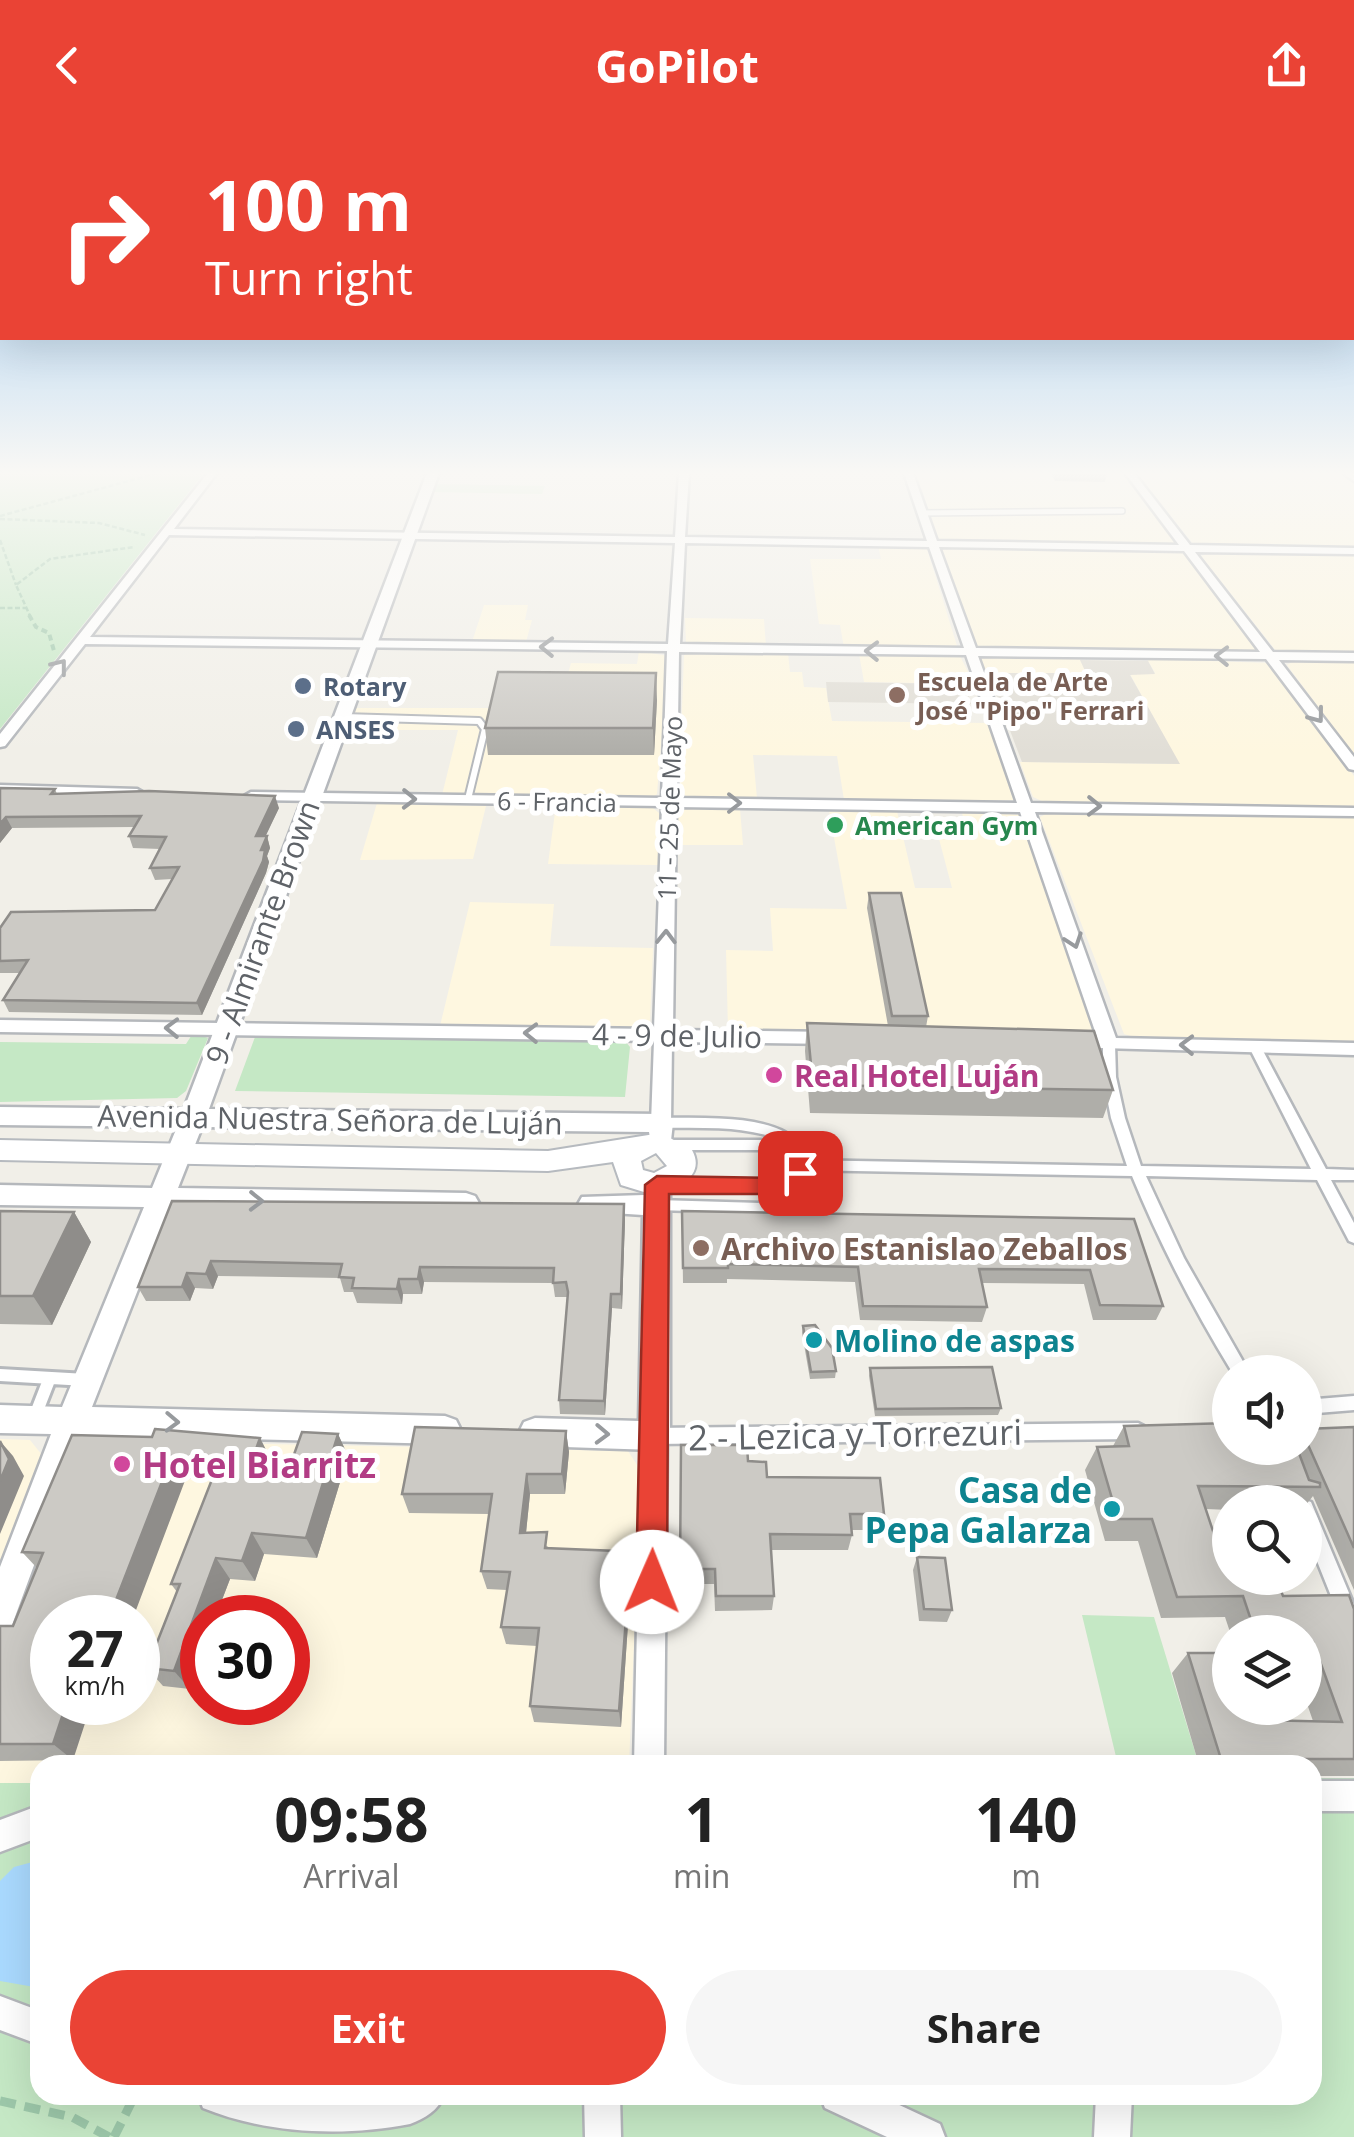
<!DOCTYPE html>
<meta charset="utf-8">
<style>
body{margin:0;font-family:"Open Sans",sans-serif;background:#f6f6f6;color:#222;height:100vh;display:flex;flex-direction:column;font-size:38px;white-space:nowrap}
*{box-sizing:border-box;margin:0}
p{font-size:32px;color:#767676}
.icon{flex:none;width:55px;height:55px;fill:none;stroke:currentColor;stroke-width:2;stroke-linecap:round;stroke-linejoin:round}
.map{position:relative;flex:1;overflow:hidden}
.panel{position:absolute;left:30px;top:1625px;width:1292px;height:350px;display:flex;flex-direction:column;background:#fff;border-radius:30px;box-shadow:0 10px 40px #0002}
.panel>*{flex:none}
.top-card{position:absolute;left:0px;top:0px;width:1355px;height:210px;box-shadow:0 10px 40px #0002;background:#ea4335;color:#fff;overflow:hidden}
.buttons{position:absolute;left:1212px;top:1225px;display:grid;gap:20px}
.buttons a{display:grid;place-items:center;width:110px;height:110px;border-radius:50%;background:#fff;box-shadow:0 10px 40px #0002;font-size:50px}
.speed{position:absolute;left:30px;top:1465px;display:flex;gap:20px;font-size:50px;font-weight:700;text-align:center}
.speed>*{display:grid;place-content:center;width:130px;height:130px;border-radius:50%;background:#fff;box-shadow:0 10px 40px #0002;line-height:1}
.speed small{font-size:25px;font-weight:400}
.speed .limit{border:15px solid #d22;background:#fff;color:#111}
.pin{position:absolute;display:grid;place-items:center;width:85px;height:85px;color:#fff;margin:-42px;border-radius:20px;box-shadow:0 5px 15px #0006}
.me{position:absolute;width:110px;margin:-55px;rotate:1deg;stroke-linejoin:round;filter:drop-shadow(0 0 8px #0008)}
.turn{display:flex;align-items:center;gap:35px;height:210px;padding:0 40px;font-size:45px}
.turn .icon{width:130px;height:130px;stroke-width:2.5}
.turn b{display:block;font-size:70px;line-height:85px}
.eta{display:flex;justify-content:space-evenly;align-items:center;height:170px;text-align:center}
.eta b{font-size:60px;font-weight:700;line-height:70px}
.primary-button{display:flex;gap:20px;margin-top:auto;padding:20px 40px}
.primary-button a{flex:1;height:115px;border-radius:60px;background:#ea4335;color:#fff;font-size:40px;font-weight:700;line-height:115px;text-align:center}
.primary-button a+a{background:#f6f6f6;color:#222}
header{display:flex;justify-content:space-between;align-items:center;height:130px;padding:0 40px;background:#ea4335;color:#fff;font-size:45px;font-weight:700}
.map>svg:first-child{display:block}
.commercial{fill:#fef7e0;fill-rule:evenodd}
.education{fill:#e1ded6}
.green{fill:#c5e8c5}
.water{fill:#aadaff}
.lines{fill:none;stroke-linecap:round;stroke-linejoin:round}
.service-far3-casing{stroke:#b5b8bc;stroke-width:8}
.service-far2-casing{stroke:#b5b8bc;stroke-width:10}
.service-far1-casing{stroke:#b5b8bc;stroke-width:15}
.service-casing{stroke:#b5b8bc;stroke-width:18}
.pedestrian-casing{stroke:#b5b8bc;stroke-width:5}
.minor-casing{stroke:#b5b8bc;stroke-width:5}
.tertiary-casing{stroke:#b5b8bc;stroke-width:5}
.secondary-casing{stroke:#b6babf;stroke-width:4}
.path-far2{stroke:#9cc7a9;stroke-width:2.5;stroke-dasharray:5 2.5;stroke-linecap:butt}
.path-far1{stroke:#9cc7a9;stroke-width:4;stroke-dasharray:6 4;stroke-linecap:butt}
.path{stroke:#9cc7a9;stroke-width:9;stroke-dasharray:16 9;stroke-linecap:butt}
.service-far3{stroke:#fff;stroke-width:5}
.service-far2{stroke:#fff;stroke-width:6}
.service-far1{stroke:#fff;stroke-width:10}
.service{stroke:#fff;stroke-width:12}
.pedestrian{fill:#fff;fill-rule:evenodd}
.minor{fill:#fff;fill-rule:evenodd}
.tertiary{fill:#fff;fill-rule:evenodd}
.secondary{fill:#fff;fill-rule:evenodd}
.wall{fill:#afaea9}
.shaded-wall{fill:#8f8d8a}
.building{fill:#cccac5;stroke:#8f8d8a;stroke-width:2.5}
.oneway{stroke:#979a9d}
.route{fill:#ea4335;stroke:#982c22;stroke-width:2.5}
.service-dot{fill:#5c6f8a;stroke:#fff;stroke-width:4}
.education-dot{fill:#8d6e63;stroke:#fff;stroke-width:4}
.leisure-dot{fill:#2e9e5b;stroke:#fff;stroke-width:4}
.hotel-dot{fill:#d1479c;stroke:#fff;stroke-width:4}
.culture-dot{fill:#0f9aa8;stroke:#fff;stroke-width:4}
.labels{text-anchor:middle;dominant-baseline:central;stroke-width:10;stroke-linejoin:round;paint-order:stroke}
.far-education-label{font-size:25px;font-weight:bold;fill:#785e54;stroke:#fff;text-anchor:start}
.far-service-label{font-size:25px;font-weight:bold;fill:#4e5e75;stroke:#fff;text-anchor:start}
.far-street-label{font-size:25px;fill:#5f6368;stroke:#fff}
.far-leisure-label{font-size:25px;font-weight:bold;fill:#27864d;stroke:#fff;text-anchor:start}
.street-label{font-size:30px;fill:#5f6368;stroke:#fff}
.hotel-label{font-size:30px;font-weight:bold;fill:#b23c85;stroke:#fff;text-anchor:start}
.education-label{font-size:30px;font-weight:bold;fill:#785e54;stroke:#fff;text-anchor:start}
.culture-label{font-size:30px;font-weight:bold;fill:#0d838f;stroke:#fff;text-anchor:start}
.near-street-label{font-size:35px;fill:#5f6368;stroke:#fff}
.near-hotel-label{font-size:35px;font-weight:bold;fill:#b23c85;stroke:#fff;text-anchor:start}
.near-culture-label{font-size:35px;font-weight:bold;fill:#0d838f;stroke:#fff;text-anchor:end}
</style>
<header><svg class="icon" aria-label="back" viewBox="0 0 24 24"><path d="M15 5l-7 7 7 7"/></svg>GoPilot<svg class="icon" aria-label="share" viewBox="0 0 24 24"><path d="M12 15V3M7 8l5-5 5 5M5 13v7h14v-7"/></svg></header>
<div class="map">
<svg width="1354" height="2007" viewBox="0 0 1354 2007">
<rect width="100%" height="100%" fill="#f1efe8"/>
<path class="commercial" d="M912 343H1124L1180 415 940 412Z
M1136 343H1345L1354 350V420L1195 416Z
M878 416 927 419 958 519 844 518 840 495 819 494 810 429H881Z
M948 417 1184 422 1263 522 978 519 941 420Z
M1212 422 1354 423V527L1277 522 1201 426Z
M484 475H528L525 490H532L526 512H472Z
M685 488 764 489 766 517 686 513Z
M639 521 668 526 657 664 651 669 442 665 458 600H345L354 578H499L567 547 571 533 637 534Z
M695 521 788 523 790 542H802L804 557 826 558 832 591 990 593 1013 670H844L837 626 753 625 757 668 686 666 679 660 684 525Z
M859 524 960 526 974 554 864 552Z
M988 526 1079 527 1087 544 986 543 981 529Z
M1147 529 1271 533 1354 646V678L1044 672 1033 667 1020 632 1179 634 1130 544 1155 543Z
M1294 531 1354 532V625L1287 535Z
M377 673 486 676 473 729 360 730Z
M556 675 653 678 659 683 658 735 548 734Z
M685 678 740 679 743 715H677L676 683Z
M829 680 897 681 915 758H952L938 705 969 706 961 680 1022 685 1094 898 1070 907 728 900 726 820 773 821 770 778 847 779Z
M1052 681 1354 687V913L1141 909 1124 904 1040 687Z
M470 772 554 774 550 816 653 818 650 892 628 899 440 896Z
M0 1309 30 1310 42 1325 0 1444Z
M110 1311 628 1321 641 1341 629 1635H40V1653H0V1561ZM52 1488H138V1572H52ZM202 1488H288V1572H202Z"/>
<path class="education" d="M1080 530 1148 531 1155 544 1130 545 1180 634 1022 632 988 543H1086Z
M826 552 965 554 971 574 828 572Z"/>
<path class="green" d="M0 343H204L0 599Z
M435 354 545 356 542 364 432 362Z
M193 903 208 908 186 961 177 968 0 972V912L186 914Z
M255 907 625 911 630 917 625 967 235 961Z
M1082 1485 1154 1487 1199 1635H1118Z
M1313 1648H1354V2007H0V1653H40V1965H1312Z"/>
<path class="water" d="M40 1730V1858L0 1851V1751L14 1737Z"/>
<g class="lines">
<defs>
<path id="service-far3" d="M921 383 1122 381"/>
<path id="service-far2" d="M343 587 479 591 485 599 468 669"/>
<path id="service-far1" d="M672 1015H777L793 1022
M673 1053 776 1057 798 1046
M657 1075 760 1078 791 1062C796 1048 806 1032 796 1018 776 988 693 993 661 993"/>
<path id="service" d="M0 1245 86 1250
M35 1286 49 1250"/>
<path id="pedestrian" d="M1109 910 1115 914 1116 947 1125 988 1141 1036 1311 1039 1249 917 1255 913 1261 917 1326 1039 1354 1040V1050H1331L1354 1093V1113L1349 1111 1317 1050 1146 1046 1184 1128 1249 1242H1232C1194 1180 1160 1114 1132 1046L801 1040 796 1039 794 1035 796 1031 801 1030 1127 1036 1111 988 1103 947V914Z
M1354 1266V1280L1305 1284V1270Z
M1138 1293 1144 1296 1147 1301 1144 1306 1138 1309 654 1314 648 1311 645 1306 648 1301 654 1298Z
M1305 1370 1311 1372 1354 1475V1509L1347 1506 1305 1401V1372H1298Z"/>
<path id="minor" d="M208 343H217L174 399 675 407 679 343H689L685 407 927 411 904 343H913L937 411 1179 415 1125 343H1134L1190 415 1354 418V424L1195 422 1273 522 1354 523V531L1279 530 1354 627V640L1349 639 1266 529 978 526 1031 673 1354 678V686L1035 682 1116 908 1354 913V925L1065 917 1063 913 1065 909 1097 907 1020 682 676 677 673 900 833 902 842 908 833 914 672 912 671 993 661 1000 651 993 654 911 0 902V890L654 899 662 676 251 670 244 666 251 662 662 668 667 521 85 514 5 616 0 617V604ZM169 405 675 413 668 514 90 507ZM685 413 929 417 964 518 680 514ZM939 417 1184 421 1260 522 976 518ZM679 522 966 525 1017 673 677 668Z
M0 655 137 659 144 663 137 667 0 663Z
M654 1295 663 1298 667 1306 664 1635H634L641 1306 645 1298Z
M1312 1651H1354V1681H1312Z
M40 1675V1707L0 1722V1690Z
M0 1866 40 1881V1915L0 1900Z
M198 1965H279L354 1972 389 1965H444C438 1981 425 1988 410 1994 343 2007 267 2004 203 1978Z
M584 1965H620L621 2007H585Z
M820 1965H878L940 1994 945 2007H887L825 1978Z
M1096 1965H1132L1130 2007H1094Z"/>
<path id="tertiary" d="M427 343H439L209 979 661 984 673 993 670 1019H652L649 1002 202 997 178 1058 466 1063 475 1066 479 1073 475 1080 466 1083 170 1078 92 1277 445 1286 456 1290 461 1300 456 1310 445 1314 82 1305 12 1495 0 1500V1437L51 1304 0 1303V1275L62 1277 144 1077 0 1075V1055L152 1058 177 997 0 995V977L184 979Z
M1343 343H1354V351Z
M657 1045 666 1048 670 1055V1306L665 1316 654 1320 535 1316 524 1312 519 1302 524 1292 535 1288 639 1291 643 1085 582 1081 578 1074 582 1067 644 1065 648 1048Z"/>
<path id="secondary" d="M661 1003 692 1020C706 1045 678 1059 657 1066L621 1055 613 1032 548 1041 0 1030V1010L548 1021ZM656 1023 667 1036 654 1043 643 1040 641 1031Z"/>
</defs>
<use href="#service-far3" class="service-far3-casing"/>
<use href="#service-far2" class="service-far2-casing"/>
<use href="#service-far1" class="service-far1-casing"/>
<use href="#service" class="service-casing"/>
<use href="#pedestrian" class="pedestrian-casing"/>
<use href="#minor" class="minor-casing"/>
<use href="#tertiary" class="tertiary-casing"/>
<use href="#secondary" class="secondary-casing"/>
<path class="path-far2" d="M0 386 158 343
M0 389 99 393 145 405
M0 410 16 455
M0 478H27
M31 488 16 455 50 429 134 417"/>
<path class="path-far1" d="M29 485 36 497 49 503 54 521"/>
<path class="path" d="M0 1971 72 1987 109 2007
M114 2007 135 1965"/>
<use href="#service-far3" class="service-far3"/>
<use href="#service-far2" class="service-far2"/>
<use href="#service-far1" class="service-far1"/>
<use href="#service" class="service"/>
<use href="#pedestrian" class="pedestrian"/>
<use href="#minor" class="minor"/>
<use href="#tertiary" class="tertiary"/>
<use href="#secondary" class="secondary"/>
</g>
<path class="wall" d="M1051 343H1107L1105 352 1055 351Z
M657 570 654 625H488L485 598Z
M0 658 55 659 57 664 279 678 265 706H267L270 718 267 726 269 732 266 743 202 885 9 882 3 870 20 843H0V798L155 780 172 749 155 750 150 738 160 719 133 718 129 706 134 697 12 698 0 713Z
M869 763 928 886 926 897 1113 960 1103 988 810 983 805 921 807 893 888 896 867 778Z
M172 1071 625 1089 622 1179 612 1178 605 1285 560 1284 559 1270 567 1167H555L553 1153 424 1152 422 1164H403L402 1174 357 1173 353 1162H344L340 1148 218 1146 213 1159 195 1158 190 1171H146L138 1157Z
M0 1081 74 1082 91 1112 52 1195 0 1194Z
M682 1081 1134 1089 1163 1176 1156 1190H1093L1084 1154 982 1153 987 1177 982 1192 860 1190 855 1152 727 1149V1153H683Z
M803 1196 836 1241 835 1248 810 1249 802 1203Z
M870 1238 1001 1278 998 1285 875 1286 869 1246Z
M1124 1296 1230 1318H1305V1299L1354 1297V1460L1313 1366 1305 1376V1372H1230V1380L1206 1379 1220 1422 1283 1466 1354 1479V1646H1312V1635H1199L1172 1543 1188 1523 1258 1590 1313 1591 1305 1568V1502H1230L1225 1487 1161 1488 1138 1411H1105L1085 1340 1097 1317 1113 1316Z
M566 1301 569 1322 565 1364H530L526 1403 550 1418 617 1421 619 1440 617 1460 629 1479 621 1597 534 1592 530 1576 537 1516 506 1514 501 1497 507 1460 487 1459 481 1441 489 1384 409 1383 402 1364Z
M338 1304 348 1326 317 1428 264 1424 255 1451 230 1449 215 1488H202V1523L190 1559 163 1556 147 1538 177 1462 171 1454 212 1350 186 1348 52 1488 73 1630 0 1631V1496H13L37 1438 22 1422 72 1305 260 1308 271 1330 266 1345 286 1347Z
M681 1315 748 1331 767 1347 884 1384 880 1400H852V1405L848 1420H771L774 1466 772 1480 715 1481 714 1454H680Z
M917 1427 952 1480 947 1492 919 1491 913 1440Z"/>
<path class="shaded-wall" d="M656 543 657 570 654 625 653 598Z
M275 666 279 678 260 718 256 706Z
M6 687 12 698 0 713V694Z
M267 706 270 718 267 726 269 732 266 743 202 885 197 873Z
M624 1074 625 1089 622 1179 621 1164Z
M74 1082 91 1112 52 1195 33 1166Z
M211 1131 218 1146 213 1159 206 1144Z
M420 1137 424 1152 422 1164 418 1149Z
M187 1143 195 1158 190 1171 182 1157Z
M399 1149 403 1164 402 1174 397 1159Z
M611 1164 612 1178 605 1285 604 1271Z
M566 1301 569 1322 565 1364 562 1344Z
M338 1304 348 1326 317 1428 306 1408Z
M260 1308 271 1330 259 1365 247 1344Z
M0 1311 13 1326 24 1346 0 1404Z
M172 1326 186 1348 133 1488H109Z
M527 1344 530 1364 524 1422 520 1403Z
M252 1403 264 1424 255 1451 242 1431Z
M617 1421 619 1440 616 1478 614 1460Z
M216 1428 230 1449 215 1488H202V1523L190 1559 174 1541Z
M628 1461 629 1479 621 1597 619 1581Z
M67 1572H92L73 1630 53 1614Z"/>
<path class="building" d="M498 542 656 543 653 598H485Z
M0 658 55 659 51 664 149 661 275 666 256 706H267L261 720H265L263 731 197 873 3 870 28 830 0 831V798L11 782 155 780 179 737 150 738 166 707 129 706 141 686 6 687 0 694Z
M869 763H901L928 886H892Z
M807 893 1094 901 1113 960 813 955Z
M172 1071 624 1074 621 1164H611L604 1271 559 1270 568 1162 566 1152 553 1153 554 1138 420 1137 418 1149H399L397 1159 352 1158 354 1148 339 1147 342 1134 211 1131 206 1144 187 1143 182 1157H138Z
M0 1081 74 1082 33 1166H0Z
M682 1081 1134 1089 1163 1176 1100 1175 1090 1140 979 1139 987 1177 863 1176 858 1137 728 1134V1138H683Z
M815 1195 832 1218 836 1241 811 1242 803 1196Z
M992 1237 1001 1278 876 1279 870 1238Z
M1230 1293V1318H1297L1309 1350 1320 1353V1357L1198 1356 1220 1422H1230V1448H1276L1283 1466 1349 1465 1354 1479V1629H1221L1188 1523H1230V1578H1254L1258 1590 1342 1592 1313 1512H1305V1502H1255L1243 1466 1177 1467 1152 1389H1118L1097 1317 1129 1316 1124 1296Z
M415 1297 566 1301 562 1344H527L520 1403 547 1402 545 1418 617 1421 614 1460 628 1461 619 1581 530 1576 539 1498 501 1497 510 1442 481 1441 492 1364H402Z
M1354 1297V1418L1305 1308V1299Z
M155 1299 260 1308 247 1344 286 1347 302 1302 338 1304 306 1408 252 1403 242 1431 216 1428 174 1541 147 1538 180 1454H171L220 1329 172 1326 109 1488H52V1572H67L53 1614H0V1496H13L43 1423 22 1422 72 1305 152 1307Z
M0 1311 9 1329 0 1351Z
M681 1315H747L748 1331 766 1332 767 1347 880 1348 884 1384H850L852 1405 770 1404 774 1466H716L715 1439H680Z
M917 1427 945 1428 952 1480 924 1479Z"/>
<defs><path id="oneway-chevron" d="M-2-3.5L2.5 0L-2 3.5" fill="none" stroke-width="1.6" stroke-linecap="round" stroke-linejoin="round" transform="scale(2.5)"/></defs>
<g class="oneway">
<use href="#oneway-chevron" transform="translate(547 517) rotate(-179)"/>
<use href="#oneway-chevron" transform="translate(872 521) rotate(-179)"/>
<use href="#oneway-chevron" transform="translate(1222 526) rotate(-179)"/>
<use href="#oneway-chevron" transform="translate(60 536) rotate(-52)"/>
<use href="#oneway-chevron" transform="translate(1317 586) rotate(53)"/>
<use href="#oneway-chevron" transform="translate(409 669) rotate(1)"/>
<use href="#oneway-chevron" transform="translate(734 673)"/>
<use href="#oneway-chevron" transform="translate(1094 676) rotate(1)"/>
<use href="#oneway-chevron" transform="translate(666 807) rotate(-89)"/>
<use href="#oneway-chevron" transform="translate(1074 811) rotate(71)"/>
<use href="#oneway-chevron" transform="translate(172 898) rotate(-179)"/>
<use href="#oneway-chevron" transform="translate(531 903) rotate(-179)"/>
<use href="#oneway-chevron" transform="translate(1187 915) rotate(-179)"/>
<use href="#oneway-chevron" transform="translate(256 1071) rotate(1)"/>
<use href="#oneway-chevron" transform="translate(172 1292) rotate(2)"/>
<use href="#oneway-chevron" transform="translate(602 1304) rotate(2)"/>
</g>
<linearGradient id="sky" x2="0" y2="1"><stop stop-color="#8fc3f1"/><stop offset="0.55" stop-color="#f9f8f5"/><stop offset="1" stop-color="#f9f8f5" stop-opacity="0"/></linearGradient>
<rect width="1354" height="624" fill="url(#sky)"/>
<path class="route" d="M800 1034 811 1043 796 1061 788 1064H669L667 1452 663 1463 652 1467 640 1463 636 1452 645 1055 657 1046 776 1048Z"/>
<g class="service-dot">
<circle cx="303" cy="556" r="10"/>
<circle cx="296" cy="599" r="10"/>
</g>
<g class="education-dot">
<circle cx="897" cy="565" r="10"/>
<circle cx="701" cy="1118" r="10"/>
</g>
<circle class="leisure-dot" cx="835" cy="695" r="10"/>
<g class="hotel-dot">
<circle cx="774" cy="945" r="10"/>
<circle cx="122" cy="1334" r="10"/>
</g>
<g class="culture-dot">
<circle cx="814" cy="1210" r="10"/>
<circle cx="1112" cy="1379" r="10"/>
</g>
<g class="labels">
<g class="far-education-label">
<text x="917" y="551">Escuela de Arte<tspan x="917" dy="29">José "Pipo" Ferrari</tspan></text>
</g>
<g class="far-service-label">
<text x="323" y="556">Rotary</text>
<text x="316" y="599">ANSES</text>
</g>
<g class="far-street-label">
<text transform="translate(557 671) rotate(1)">6 - Francia</text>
<text transform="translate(669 678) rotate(-88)">11 - 25 de Mayo</text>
</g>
<g class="far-leisure-label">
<text x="855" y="695">American Gym</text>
</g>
<g class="street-label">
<text transform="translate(262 802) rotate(-70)">9 - Almirante Brown</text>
<text transform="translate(677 905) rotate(1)">4 - 9 de Julio</text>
<text transform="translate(330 989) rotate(1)">Avenida Nuestra Señora de Luján</text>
</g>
<g class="hotel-label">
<text x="794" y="945">Real Hotel Luján</text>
</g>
<g class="education-label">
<text x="721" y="1118">Archivo Estanislao Zeballos</text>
</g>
<g class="culture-label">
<text x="834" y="1210">Molino de aspas</text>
</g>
<g class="near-street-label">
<text transform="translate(855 1304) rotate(-1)">2 - Lezica y Torrezuri</text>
</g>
<g class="near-hotel-label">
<text x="142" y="1334">Hotel Biarritz</text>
</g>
<g class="near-culture-label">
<text x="1092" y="1359">Casa de<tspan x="1092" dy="40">Pepa Galarza</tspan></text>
</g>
</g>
</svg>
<div class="buttons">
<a><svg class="icon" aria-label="sound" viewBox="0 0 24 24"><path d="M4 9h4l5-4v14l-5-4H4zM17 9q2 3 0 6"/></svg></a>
<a><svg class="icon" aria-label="search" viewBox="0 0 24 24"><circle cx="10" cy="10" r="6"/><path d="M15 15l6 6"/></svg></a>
<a><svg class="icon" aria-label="layers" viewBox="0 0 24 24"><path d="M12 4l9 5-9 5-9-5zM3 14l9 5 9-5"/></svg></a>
</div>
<div class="speed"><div>27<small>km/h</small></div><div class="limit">30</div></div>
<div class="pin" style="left:800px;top:1043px;background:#d93025"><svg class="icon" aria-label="arrive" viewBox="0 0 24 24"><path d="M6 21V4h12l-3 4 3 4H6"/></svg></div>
<svg class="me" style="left:652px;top:1452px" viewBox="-20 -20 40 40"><circle r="19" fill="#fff"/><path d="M0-13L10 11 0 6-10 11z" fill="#ea4335"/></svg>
<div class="top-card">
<div class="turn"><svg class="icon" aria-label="right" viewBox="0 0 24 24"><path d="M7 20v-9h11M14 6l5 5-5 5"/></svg><div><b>100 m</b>Turn right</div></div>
</div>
<section class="panel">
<div class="eta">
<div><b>09:58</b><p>Arrival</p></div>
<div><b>1</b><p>min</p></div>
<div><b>140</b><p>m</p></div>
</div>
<div class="primary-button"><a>Exit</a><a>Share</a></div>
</section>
</div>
